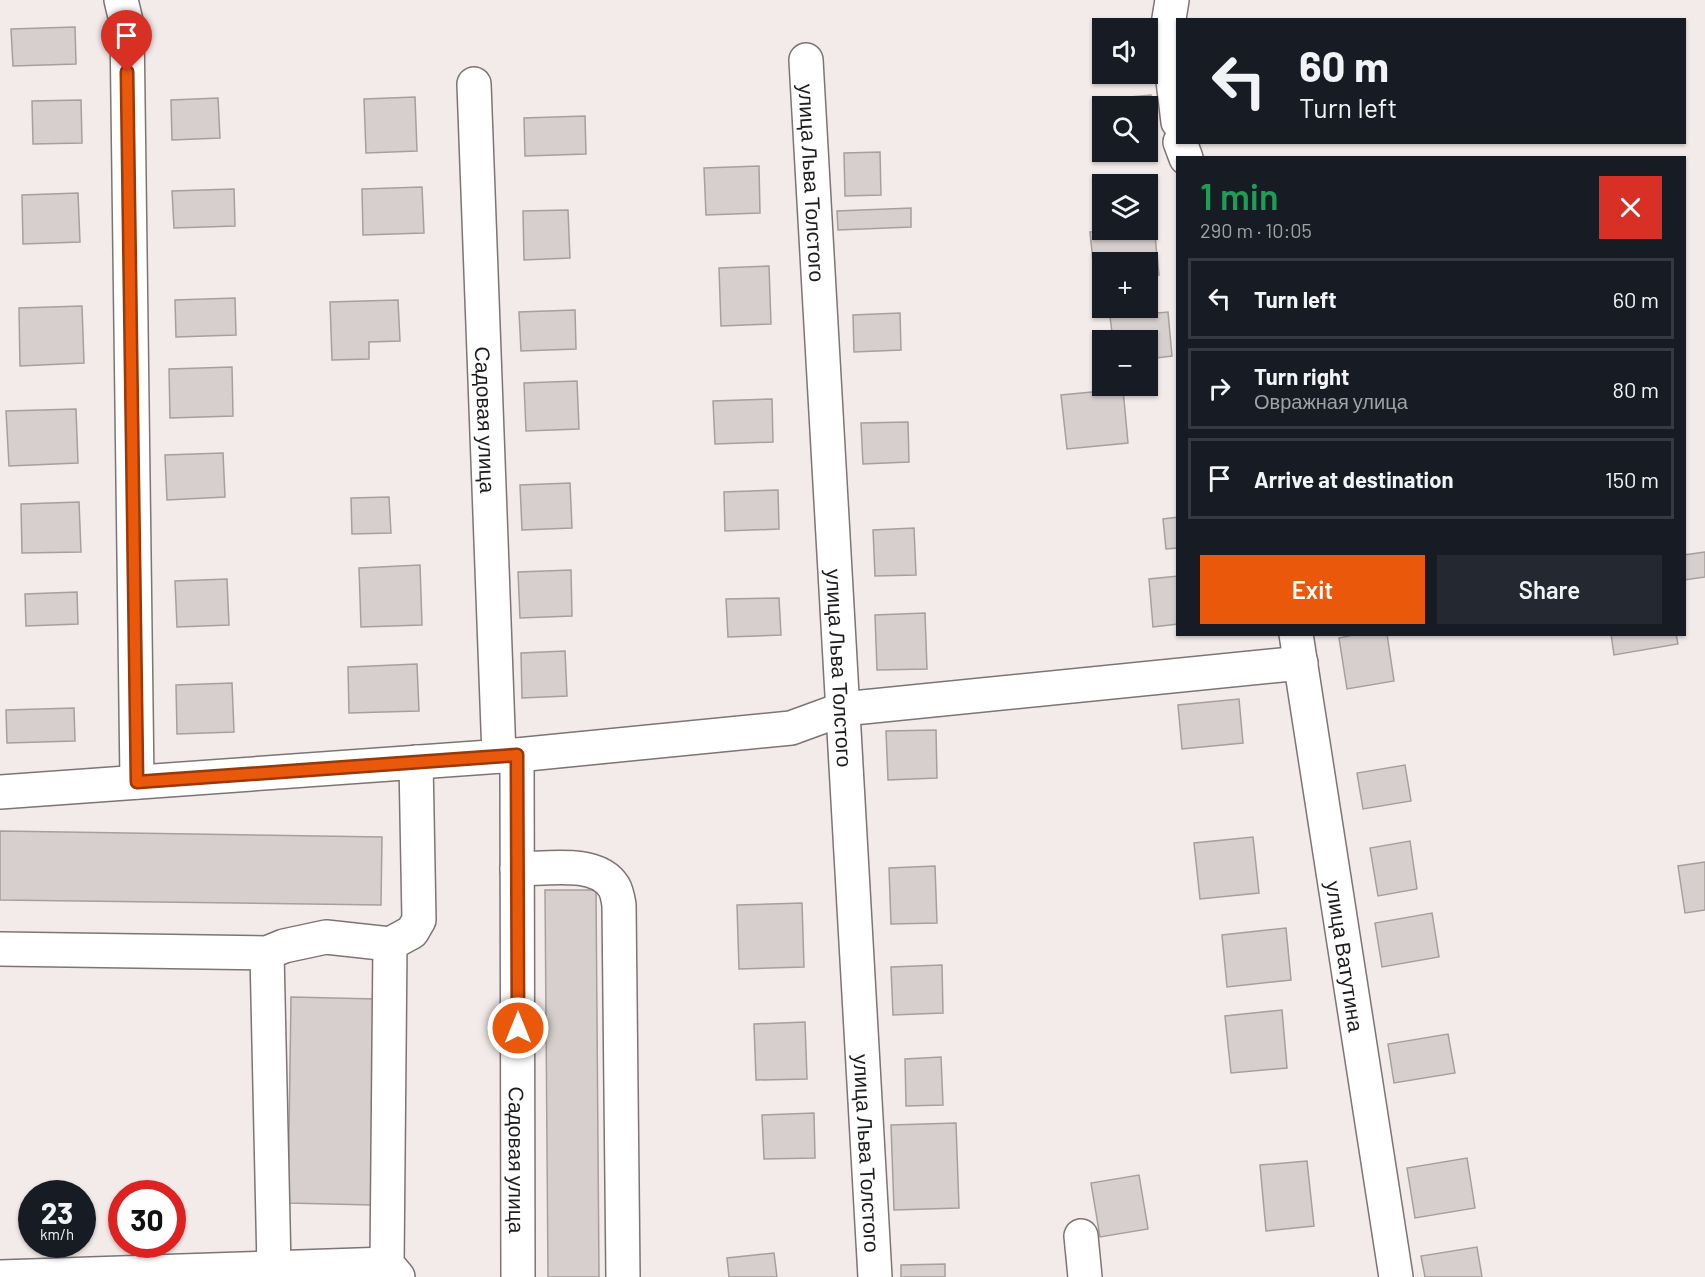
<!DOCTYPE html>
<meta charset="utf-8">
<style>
body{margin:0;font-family:Barlow,sans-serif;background:#242831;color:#f1f3f6;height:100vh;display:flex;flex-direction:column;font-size:22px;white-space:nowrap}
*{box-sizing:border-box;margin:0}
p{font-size:20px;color:#9ea1a6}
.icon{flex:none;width:33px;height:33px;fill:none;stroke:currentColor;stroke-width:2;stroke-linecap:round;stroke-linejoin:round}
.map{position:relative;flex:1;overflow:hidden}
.details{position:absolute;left:1176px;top:156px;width:510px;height:480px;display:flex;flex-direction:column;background:#171b24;border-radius:0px;box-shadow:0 2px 4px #0004}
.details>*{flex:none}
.hud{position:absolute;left:1176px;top:18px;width:510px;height:126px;border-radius:0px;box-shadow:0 2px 4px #0004;background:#171b24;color:#f1f3f6;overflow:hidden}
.controls{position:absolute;left:1092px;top:18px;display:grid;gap:12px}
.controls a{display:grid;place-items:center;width:66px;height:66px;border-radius:0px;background:#171b24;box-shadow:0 2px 4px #0004;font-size:30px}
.speed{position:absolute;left:18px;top:1180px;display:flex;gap:12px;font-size:30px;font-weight:700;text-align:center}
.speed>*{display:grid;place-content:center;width:78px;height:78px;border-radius:50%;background:#171b24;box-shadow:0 2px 4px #0004;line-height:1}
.speed small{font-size:15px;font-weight:400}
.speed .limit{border:9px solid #d22;background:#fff;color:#111}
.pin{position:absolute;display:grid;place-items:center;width:51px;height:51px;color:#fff;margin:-62px -26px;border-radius:50% 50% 50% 0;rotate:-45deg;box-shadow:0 0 6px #0007}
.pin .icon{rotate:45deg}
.me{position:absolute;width:66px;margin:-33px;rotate:0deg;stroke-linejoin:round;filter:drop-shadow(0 0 4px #0008)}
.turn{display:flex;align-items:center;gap:21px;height:126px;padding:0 24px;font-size:27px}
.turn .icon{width:78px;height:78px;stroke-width:2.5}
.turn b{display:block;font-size:42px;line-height:51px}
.round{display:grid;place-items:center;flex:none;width:63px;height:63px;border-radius:0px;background:#242831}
.overview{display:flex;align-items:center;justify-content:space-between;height:102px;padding:0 24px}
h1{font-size:36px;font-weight:600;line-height:45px;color:#1e9e55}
.action{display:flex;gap:12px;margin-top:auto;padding:12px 24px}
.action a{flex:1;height:69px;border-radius:0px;background:#ea580c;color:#fff;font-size:24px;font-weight:600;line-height:69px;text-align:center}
.action a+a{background:#242831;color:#f1f3f6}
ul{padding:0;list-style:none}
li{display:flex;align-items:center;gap:18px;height:81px;margin:0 12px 9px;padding:0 12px;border:3px solid #363941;border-radius:0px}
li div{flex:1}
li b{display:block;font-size:22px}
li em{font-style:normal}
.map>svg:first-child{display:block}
.building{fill:#d6cfce;stroke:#a69f9e;stroke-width:1.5}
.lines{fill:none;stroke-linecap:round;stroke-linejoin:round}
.minor-casing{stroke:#7c7574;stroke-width:36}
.minor{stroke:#fff;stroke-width:33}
.route-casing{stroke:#983908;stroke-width:15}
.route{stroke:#ea580c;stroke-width:10}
.labels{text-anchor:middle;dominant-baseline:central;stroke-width:6;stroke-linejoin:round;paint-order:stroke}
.street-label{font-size:21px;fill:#1f1c1c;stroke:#f2ebe9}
</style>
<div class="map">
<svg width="1705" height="1277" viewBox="0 0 1705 1277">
<rect width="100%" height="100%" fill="#f2ebe9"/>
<path class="building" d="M75 27 76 64 13 66 11 29Z
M1151 95 1155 134 1148 135V106H1119V98Z
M415 97 417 151 366 153 364 99Z
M218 98 220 138 172 140 171 100Z
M81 100 82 143 33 144 32 101Z
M585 116 586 154 525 156 524 118Z
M880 152 881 195 845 196 844 153Z
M759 166 760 213 706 215 704 168Z
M422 187 424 233 363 235 362 189Z
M234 189 235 226 174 228 172 191Z
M78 193 80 242 23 244 22 195Z
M911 208V227L838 230 837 211Z
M568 210 570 258 524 260 523 211Z
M1154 226 1159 275 1148 276V262H1102V280L1095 281 1090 232 1148 230V227Z
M769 266 771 324 721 326 719 268Z
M235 298 236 335 176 337 175 300Z
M398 300 400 341 369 342V359L332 360 330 302Z
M82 306 84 363 20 366 19 308Z
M575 310 576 349 521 351 519 312Z
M1168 312 1172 356 1148 359V340H1113L1110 317Z
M900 313 901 350 854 352 853 315Z
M232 367 233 416 170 418 169 369Z
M577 381 579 429 526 431 524 383Z
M1123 389 1128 443 1067 449 1061 395Z
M772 399 773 442 715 444 713 401Z
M76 409 78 463 9 466 6 411Z
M908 422 909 462 863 464 861 423Z
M223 453 225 497 167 500 165 455Z
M570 483 572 528 522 530 520 485Z
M778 490 779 529 725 531 724 492Z
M389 497 391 533 352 534 351 498Z
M79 502 81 552 22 553 21 504Z
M1178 517V548L1166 549 1163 519Z
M914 528 916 575 875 576 873 530Z
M1705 552V577L1684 580V555Z
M420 565 422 625 361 627 359 568Z
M571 570 572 616 520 618 518 572Z
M1178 576V624L1153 627 1149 579Z
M227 579 229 625 177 627 175 581Z
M77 592 78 624 26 626 25 594Z
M779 598 781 635 728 637 726 599Z
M925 613 927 669 877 670 875 615Z
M1357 634H1387L1394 681 1347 689 1339 638Z
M1611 634H1676L1678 644 1614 655Z
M565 651 567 696 522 698 521 653Z
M417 664 419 711 349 713 348 667Z
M232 683 234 732 177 734 176 685Z
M1239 699 1243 743 1182 749 1178 705Z
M74 708 75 741 7 743 6 710Z
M936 730 937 778 888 780 886 731Z
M1405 765 1411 801 1363 809 1357 773Z
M0 831 382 837 381 905 0 900Z
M1253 837 1259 893 1200 899 1194 843Z
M1410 841 1417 889 1378 896 1370 848Z
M1705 862V910L1685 913 1678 866Z
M935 866 937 923 891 924 889 868Z
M545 890H596L599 1277H548Z
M802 903 804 967 739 969 737 905Z
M1432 913 1439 957 1382 967 1375 923Z
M1286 928 1291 980 1227 987 1222 935Z
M942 965 943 1013 893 1015 891 967Z
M291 997 376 999 372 1205 288 1203Z
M1282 1010 1287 1068 1231 1073 1225 1016Z
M805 1022 807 1079 756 1080 754 1024Z
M1448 1034 1455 1073 1394 1083 1388 1044Z
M941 1057 943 1105 906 1106 905 1059Z
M814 1113 815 1158 764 1159 762 1115Z
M956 1123 959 1208 894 1210 891 1125Z
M1467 1158 1475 1208 1415 1218 1407 1168Z
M1307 1161 1314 1226 1266 1231 1260 1165Z
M1139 1175 1148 1229 1100 1237 1091 1183Z
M1477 1247 1482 1277H1425L1421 1256Z
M774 1253 777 1277H729L727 1258Z
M945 1264V1277H901V1265Z"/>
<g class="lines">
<defs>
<g id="minor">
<path d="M121 0 127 25 137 782"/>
<path d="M1172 0 1167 31 1178 122"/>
<path id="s1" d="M806 60 875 1277"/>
<path id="s2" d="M474 84 499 756"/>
<path d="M1180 142 1186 158"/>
<path id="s3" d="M1296 634 1396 1277"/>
<path id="s4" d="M517 755 518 1277"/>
<path d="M0 792 517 755 791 728 843 709 1301 663"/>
<path d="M517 869C546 869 597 859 614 887 617 892 618 899 619 905L623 1277"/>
<path d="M0 949 267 953 284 946 326 937 390 944"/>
<path d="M267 953 274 1267"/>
<path d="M1081 1236 1085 1277"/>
<path d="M0 1277 387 1264"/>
<path d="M398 1277 387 1264 390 944 412 932 419 920 416 762"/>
</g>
</defs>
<use href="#minor" class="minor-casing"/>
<use href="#minor" class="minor"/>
</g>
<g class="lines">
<defs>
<path id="route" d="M127 72 137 782 517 755 518 1028"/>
</defs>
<use href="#route" class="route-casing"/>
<use href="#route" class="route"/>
</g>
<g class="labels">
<g class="street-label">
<text stroke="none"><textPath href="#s1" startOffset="123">улица Льва Толстого</textPath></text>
<text stroke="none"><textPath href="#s2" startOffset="336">Садовая улица</textPath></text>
<text stroke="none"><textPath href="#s1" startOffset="609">улица Льва Толстого</textPath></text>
<text stroke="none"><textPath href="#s3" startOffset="326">улица Ватутина</textPath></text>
<text stroke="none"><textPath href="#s1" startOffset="1095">улица Льва Толстого</textPath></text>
<text stroke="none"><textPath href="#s4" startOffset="405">Садовая улица</textPath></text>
</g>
</g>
</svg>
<div class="controls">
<a><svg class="icon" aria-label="sound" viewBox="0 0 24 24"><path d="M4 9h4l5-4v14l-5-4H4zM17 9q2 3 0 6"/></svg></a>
<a><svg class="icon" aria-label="search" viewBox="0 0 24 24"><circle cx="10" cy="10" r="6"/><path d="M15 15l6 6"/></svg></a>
<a><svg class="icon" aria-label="layers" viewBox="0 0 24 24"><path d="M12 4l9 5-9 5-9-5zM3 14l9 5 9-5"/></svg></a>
<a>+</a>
<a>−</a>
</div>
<div class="speed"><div>23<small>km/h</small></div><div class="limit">30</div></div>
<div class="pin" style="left:127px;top:72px;background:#d93025"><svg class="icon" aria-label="arrive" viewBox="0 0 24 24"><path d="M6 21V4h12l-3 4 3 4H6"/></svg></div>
<svg class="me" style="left:518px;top:1028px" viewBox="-20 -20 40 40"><circle r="17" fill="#ea580c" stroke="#fff" stroke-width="3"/><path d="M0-11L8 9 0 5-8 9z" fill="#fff"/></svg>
<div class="hud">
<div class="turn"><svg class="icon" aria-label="left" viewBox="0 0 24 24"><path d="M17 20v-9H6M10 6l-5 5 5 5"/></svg><div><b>60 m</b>Turn left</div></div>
</div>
<section class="details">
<div class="overview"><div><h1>1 min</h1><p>290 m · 10:05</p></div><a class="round" style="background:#d93025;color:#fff"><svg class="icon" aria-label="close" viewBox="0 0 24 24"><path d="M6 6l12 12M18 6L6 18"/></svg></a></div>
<ul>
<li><svg class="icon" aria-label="left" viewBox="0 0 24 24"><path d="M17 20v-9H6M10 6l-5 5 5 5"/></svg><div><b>Turn left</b></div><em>60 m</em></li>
<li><svg class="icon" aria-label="right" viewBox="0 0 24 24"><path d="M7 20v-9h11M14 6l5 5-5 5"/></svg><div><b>Turn right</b><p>Овражная улица</p></div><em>80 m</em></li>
<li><svg class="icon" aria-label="arrive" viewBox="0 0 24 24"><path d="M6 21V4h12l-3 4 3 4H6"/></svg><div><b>Arrive at destination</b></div><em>150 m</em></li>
</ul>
<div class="action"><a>Exit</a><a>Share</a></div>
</section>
</div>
